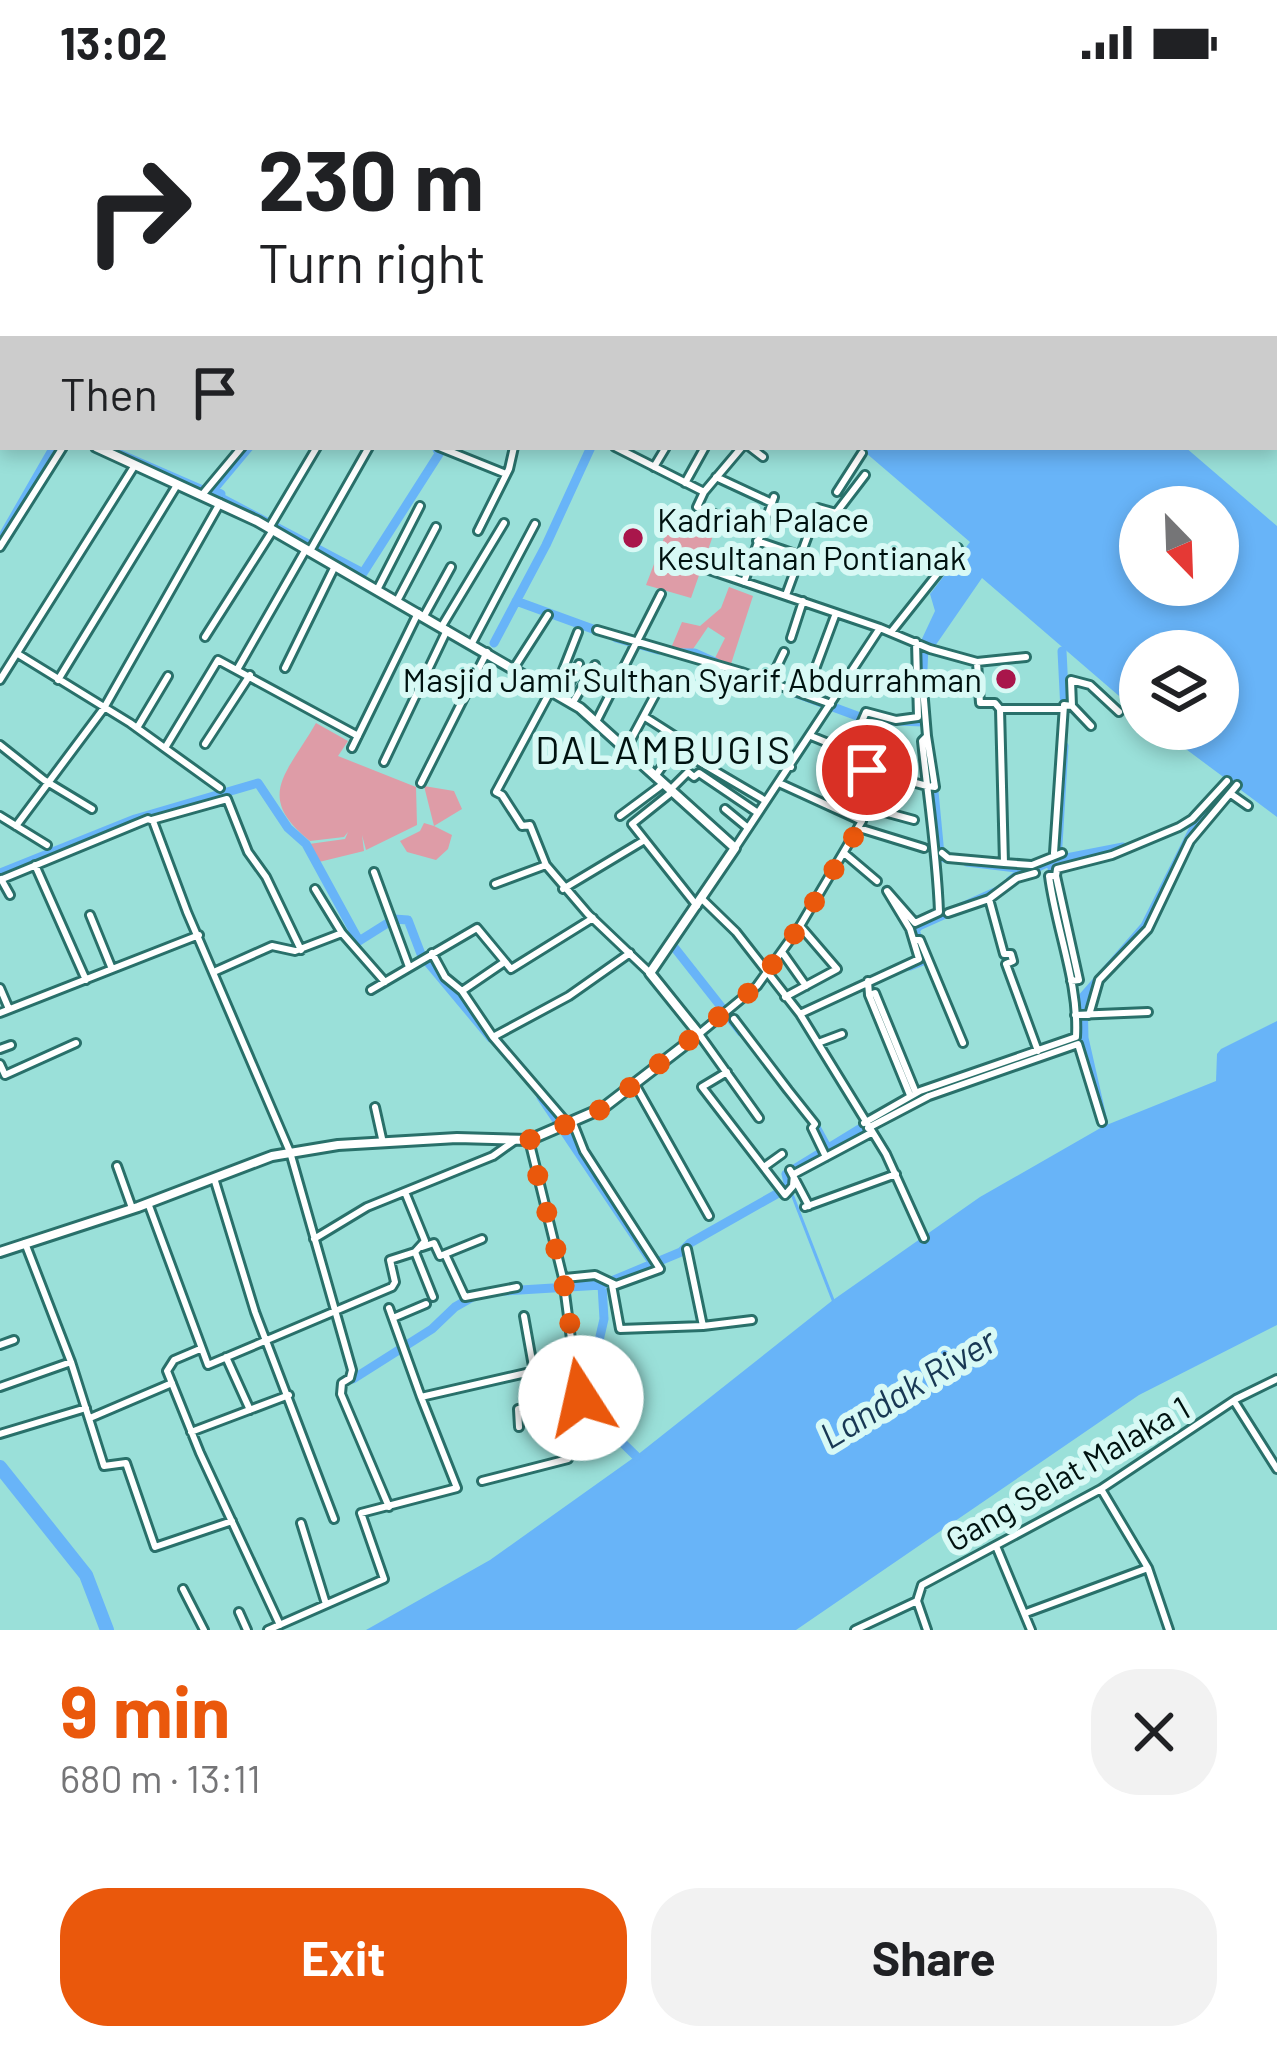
<!DOCTYPE html>
<meta charset="utf-8">
<style>
body{margin:0;font-family:Barlow,sans-serif;background:#f2f2f2;color:#202124;height:100vh;display:flex;flex-direction:column;font-size:45px;white-space:nowrap}
*{box-sizing:border-box;margin:0}
p{font-size:39px;color:#757577}
.icon{flex:none;width:66px;height:66px;fill:none;stroke:currentColor;stroke-width:2;stroke-linecap:round;stroke-linejoin:round}
.map{position:relative;height:1546px;overflow:hidden}
.sheet{display:flex;flex-direction:column;background:#fff;flex:1}
.sheet>*{flex:none}
.banner{position:absolute;left:0px;top:0px;width:1278px;height:366px;box-shadow:0 6px 18px #0003;background:#fff;color:#202124;overflow:hidden}
.needle{width:78px;rotate:157deg}
.buttons{position:absolute;left:1119px;top:402px;display:grid;gap:24px}
.buttons a{display:grid;place-items:center;width:120px;height:120px;border-radius:50%;background:#fff;box-shadow:0 6px 18px #0003;font-size:60px}
.pin{position:absolute;display:grid;place-items:center;width:102px;height:102px;color:#fff;margin:-51px;border:6px solid #fff;border-radius:50%;box-shadow:0 3px 12px #0007}
.me{position:absolute;width:132px;margin:-66px;rotate:350deg;stroke-linejoin:round;filter:drop-shadow(0 0 9px #0008)}
.turn{display:flex;align-items:center;gap:42px;height:252px;padding:0 60px;font-size:54px}
.turn .icon{width:156px;height:156px;stroke-width:2.5}
.turn b{display:block;font-size:84px;line-height:102px}
.then{display:flex;align-items:center;height:114px;padding:0 60px;background:#0003;gap:24px;font-size:45px}
.round{display:grid;place-items:center;flex:none;width:126px;height:126px;border-radius:48px;background:#f2f2f2}
.headline{display:flex;align-items:center;justify-content:space-between;height:204px;padding:0 60px}
h1{font-size:72px;font-weight:700;line-height:90px;color:#ea580c}
.action{display:flex;gap:24px;margin-top:auto;padding:24px 60px}
.action a{flex:1;height:138px;border-radius:48px;background:#ea580c;color:#fff;font-size:48px;font-weight:700;line-height:138px;text-align:center}
.action a+a{background:#f2f2f2;color:#202124}
.status{display:flex;justify-content:space-between;align-items:center;height:84px;padding:0 60px;background:#fff;direction:ltr}
.status svg{height:33px;fill:currentColor}
.map>svg:first-child{display:block}
.green{fill:#de9ca7}
.water{fill:#68b4f8;fill-rule:evenodd}
.lines{fill:none;stroke-linecap:round;stroke-linejoin:round}
.stream{stroke:#68b4f8;stroke-width:3}
.canal{stroke:#68b4f8;stroke-width:9}
.river{stroke:#68b4f8;stroke-width:14}
.minor-casing{stroke:#29706a;stroke-width:12}
.tertiary-casing{stroke:#29706a;stroke-width:14}
.trunk-casing{stroke:#698f3e;stroke-width:16}
.minor{stroke:#fff;stroke-width:6}
.tertiary{stroke:#fff;stroke-width:8}
.trunk{stroke:#b4dc78;stroke-width:10}
.route{stroke:#ea580c;stroke-width:21;stroke-dasharray:0 37.8}
.poi-dot{fill:#a9164b;stroke:#d8f9f5;stroke-width:4.5}
.labels{text-anchor:middle;dominant-baseline:central;stroke-width:12;stroke-linejoin:round;paint-order:stroke}
.poi-label{font-size:33px;fill:#001210;stroke:#d8f9f5;text-anchor:start}
.street-label{font-size:33px;fill:#001210;stroke:#d8f9f5}
.water-label{font-size:36px;font-style:italic;fill:#183854;stroke:#d8f9f5}
.quarter-label{font-size:39px;letter-spacing:3px;fill:#001210;stroke:#d8f9f5}
</style>
<div class="status"><b>13:02</b><svg viewBox="0 0 49 12"><path d="M0 12V9h3v3zM5 12V6h3v6zM10 12V3h3v9zM15 12V0h3v12zM26 1h20v11H26zM47 4h2v5h-2z"/></svg></div>
<div class="map">
<svg width="1277" height="1546" viewBox="0 0 1277 1546">
<rect width="100%" height="100%" fill="#9ae0d9"/>
<path class="green" d="M672 433 715 446 691 514 646 501Z
M729 503 753 512 731 580 715 574 725 554 708 543 693 565 671 564 682 538 700 542 721 524Z
M316 639 348 657 338 672 416 703 417 741 366 766 362 751 364 767 319 778 309 760 345 755 348 748 344 753 310 757C254 712 287 690 316 639Z
M424 702 454 707 462 725 434 742 452 751 448 765 436 776 407 768 400 757 420 747 424 739 434 742Z"/>
<path class="water" d="M859 363H1185L1277 442V733L1159 645H1218V567H1140V630L982 494 933 565 920 559 935 527 930 510 970 458ZM1140 423H1218V501H1140Z
M1277 937V1241L1139 1311 796 1546H366L490 1476 636 1372 833 1216 980 1113 1104 1042 1216 997 1217 970 1221 965Z"/>
<g class="lines">
<path class="stream" d="M790 1105 833 1216"/>
<path class="canal" d="M47 3 53 0
M0 66 3 62
M115 368 223 415 363 489 439 370 437 365
M221 410 213 406 249 363
M0 457 54 363
M516 517 601 548
M616 554 658 566
M494 559 546 461 591 363
M1062 567 1065 627
M674 569H695L715 578
M787 606 868 636 924 638
M922 609 924 561
M933 697 940 771 944 774
M1189 738 1199 734 1228 702
M1051 777 1059 831
M1057 777 1064 662
M967 778 1024 785
M0 789 135 735 258 699 288 744 306 760 359 857 394 835 408 836 421 870 491 954
M1010 797 1024 785 1030 787 1051 777 1123 763
M674 863 741 948
M910 882 925 876 915 846 919 842 997 807
M1039 969 1084 954
M541 1013 652 1178
M909 1016 961 996
M812 1036 828 1065
M1104 1042 1084 954 1083 913 1145 842 1199 734
M602 1201 604 1235 590 1296 600 1337 636 1372
M504 1207 602 1201 681 1168 690 1159 789 1103 786 1090 874 1036
M353 1295 432 1245 455 1223 476 1211"/>
<path class="river" d="M0 1383 86 1491 107 1546"/>
<defs>
<path id="minor" d="M342 0 345 3
M849 0 853 3
M880 2 882 0
M33 3 39 0
M109 3 112 0
M216 3 219 0
M294 3 297 0
M350 3H352
M958 3 961 0
M1025 3 1027 0
M1200 3 1202 0
M0 23 3 21
M0 49 3 52
M1275 58 1277 56
M0 143 3 140
M1275 170 1277 167
M0 237 3 233
M1275 265 1277 267
M1275 333 1277 331
M0 358 3 354
M1275 358 1277 360
M439 363 506 390
M615 363 704 408
M742 363 704 408 697 423 759 448
M750 363 763 373
M654 383 666 363
M716 393 772 419
M685 399 705 363
M837 408 862 369
M202 411 242 363
M269 444 317 363
M478 447 509 385 514 363
M757 457 801 472
M0 463 63 363
M310 467 369 363
M671 473 880 544
M744 498 774 413
M377 506 420 422
M786 511 818 424 836 429 865 391
M397 517 436 443
M424 532 451 483
M442 542 504 439
M597 546 741 588 831 620
M892 547 958 464
M205 553 273 446
M791 554 803 517
M472 559 535 440
M18 570 130 639 220 704
M977 579 980 619H995L1000 625
M238 584 306 465
M285 584 335 482
M514 584 548 531
M814 588 836 529
M0 596 135 381
M58 596 177 401
M770 597 784 568
M919 604H923L927 652
M554 609 578 548
M563 614 579 580
M572 620 595 581
M1072 622 1071 596 1090 601 1119 628
M645 633 681 656 656 691
M596 638 661 510
M137 644 168 592
M205 660 250 591
M0 661 44 696 92 725
M165 664 218 576 358 652
M352 664 418 529
M676 664 766 717
M626 665 662 598
M755 667 791 683
M846 668 849 667 866 628 896 636 918 633 916 558
M384 678 447 546
M421 699 487 568
M779 699 862 737
M671 705 688 688 694 693 699 689 758 729
M672 708 632 740 697 822
M1231 710 1248 722
M866 723 914 736
M725 725 748 744
M0 732 47 761
M620 732 663 700
M152 736 227 715 248 768 266 793 301 866
M16 742 104 624 220 419
M859 744 924 764
M735 764 880 544 930 565 977 578 1026 573
M844 769 877 797
M942 769 948 774 1004 779
M1054 769 1064 621 1072 622 1091 642
M35 781 86 896
M546 781 530 741 522 742 502 711 496 708 551 606
M1031 781 1004 779 1000 625H1063
M1032 781 1062 769
M374 788 409 883
M1056 792 1079 896 1071 897
M1 795 10 811
M0 796 148 735 153 737 187 828 290 1068 352 1286 350 1294 342 1299 341 1310 389 1423
M495 800 546 781 588 830 650 889
M315 805 342 849 385 898
M563 805 643 757
M701 814 736 848 800 930 886 1070 924 1154
M989 815 1017 794 1035 789
M948 829 989 815 1004 870H1011L1013 877 1006 880 1038 967
M90 831 112 885
M916 856H920L963 959
M782 868 806 902
M432 869 445 893 462 907 493 953 566 1038
M216 887 272 862 295 867 342 849
M868 897 869 911 910 1011
M0 904 9 925
M371 906 477 844 511 885 593 834
M462 907 503 879
M869 911 875 909 916 1009
M785 913 837 885 800 842
M0 929 199 851
M800 930 919 875 910 845 887 807 915 839 939 828C937 771 928 714 922 657L927 652 935 703 927 702 867 686
M1075 931 1148 928
M1089 931 1099 896 1148 845 1190 757 1237 701
M734 935 788 1006
M493 953 569 912 630 869
M818 959 842 950
M0 965 11 961
M0 980 5 991 76 959
M727 988 702 1003 785 1111
M636 1002 709 1132
M788 1006 815 1040 812 1044 826 1073
M375 1023 383 1059
M759 1034 699 950 757 902 800 842 862 737 874 693 870 676 811 652
M864 1039 920 1007 1076 953C1079 899 1056 846 1049 792H1056L1057 785 1112 771 1179 743 1192 735 1227 697
M868 1044 929 1012 1078 960 1102 1038
M117 1082 132 1124
M764 1083 782 1070
M790 1086 809 1122
M214 1094 255 1228 334 1435
M405 1108 425 1157 415 1168 433 1213
M786 1110 793 1102 794 1090 871 1049
M148 1119 208 1281 392 1203 395 1198 390 1176 415 1168
M805 1123 896 1090
M314 1155 367 1123 493 1072 514 1057
M482 1155 445 1170 465 1213 517 1203
M25 1159 71 1278 104 1382 126 1379 155 1463 232 1437
M422 1163 434 1159 440 1172 445 1170
M687 1165 703 1242 752 1236
M565 1194 595 1191 616 1201 660 1185 584 1067 573 1039
M612 1201 620 1245 703 1242
M389 1224 421 1313
M524 1232 534 1288
M393 1234 426 1220
M0 1261 14 1256
M200 1265 174 1276 167 1287 200 1369 280 1541
M226 1273 250 1326
M0 1303 71 1278
M1234 1317 1277 1385
M556 1321 581 1314 576 1278
M90 1334 172 1299
M191 1348 289 1311
M0 1350 86 1324
M482 1397 568 1375 555 1320 518 1325 519 1343
M1101 1405 1148 1484 1169 1546
M301 1439 326 1520
M996 1462 1031 1546
M183 1505 204 1546
M239 1528 247 1546
M1026 1529 1148 1484
M268 1546 384 1495 361 1429 457 1404 421 1313 574 1278 563 1194 529 1056
M855 1546 917 1517
M927 1546 917 1517 922 1501 1101 1405 1236 1315 1277 1295"/>
<path id="tertiary" d="M0 314 3 316
M0 1168 138 1123 272 1072 338 1061 457 1054 529 1056 603 1024 699 950 650 889 735 764 580 624 257 437 96 363"/>
<path id="trunk" d="M1122 0 1125 3
M1144 0 1148 3
M1275 94 1277 95
M1275 106 1277 108"/>
</defs>
<use href="#minor" class="minor-casing"/>
<use href="#tertiary" class="tertiary-casing"/>
<use href="#trunk" class="trunk-casing"/>
<use href="#minor" class="minor"/>
<use href="#tertiary" class="tertiary"/>
<use href="#trunk" class="trunk"/>
</g>
<g class="lines">
<path class="route" d="M581 1314 563 1194 529 1056 604 1024 757 902 800 842 859 744 874 693 872 687 867 686"/>
</g>
<g class="poi-dot">
<circle cx="633" cy="454" r="12"/>
<circle cx="1006" cy="595" r="12"/>
</g>
<g class="labels">
<g class="poi-label">
<text x="657" y="435">Kadriah Palace<tspan x="657" dy="38">Kesultanan Pontianak</tspan></text>
<text x="982" y="595" text-anchor="end">Masjid Jami' Sulthan Syarif Abdurrahman</text>
</g>
<g class="street-label">
<text transform="translate(1067 1389) rotate(-30)">Gang Selat Malaka 1</text>
</g>
<g class="water-label">
<text transform="translate(907 1303) rotate(-31)">Landak River</text>
</g>
<g class="quarter-label">
<text x="664" y="664">DALAMBUGIS</text>
</g>
</g>
</svg>
<div class="buttons">
<a><svg class="needle" viewBox="-14 -14 28 28"><path d="M0-13l5 13h-10z" fill="#e53935"/><path d="M0 13l5-13h-10z" fill="#757577"/></svg></a>
<a><svg class="icon" aria-label="layers" viewBox="0 0 24 24"><path d="M12 4l9 5-9 5-9-5zM3 14l9 5 9-5"/></svg></a>
</div>
<div class="pin" style="left:867px;top:686px;background:#d93025"><svg class="icon" aria-label="arrive" viewBox="0 0 24 24"><path d="M6 21V4h12l-3 4 3 4H6"/></svg></div>
<svg class="me" style="left:581px;top:1314px" viewBox="-20 -20 40 40"><circle r="19" fill="#fff"/><path d="M0-13L10 11 0 6-10 11z" fill="#ea580c"/></svg>
<div class="banner">
<div class="turn"><svg class="icon" aria-label="right" viewBox="0 0 24 24"><path d="M7 20v-9h11M14 6l5 5-5 5"/></svg><div><b>230 m</b>Turn right</div></div>
<div class="then">Then<svg class="icon" aria-label="arrive" viewBox="0 0 24 24"><path d="M6 21V4h12l-3 4 3 4H6"/></svg></div>
</div>
</div>
<section class="sheet">
<div class="headline"><div><h1>9 min</h1><p>680 m · 13:11</p></div><a class="round"><svg class="icon" aria-label="close" viewBox="0 0 24 24"><path d="M6 6l12 12M18 6L6 18"/></svg></a></div>
<div class="action"><a>Exit</a><a>Share</a></div>
</section>
